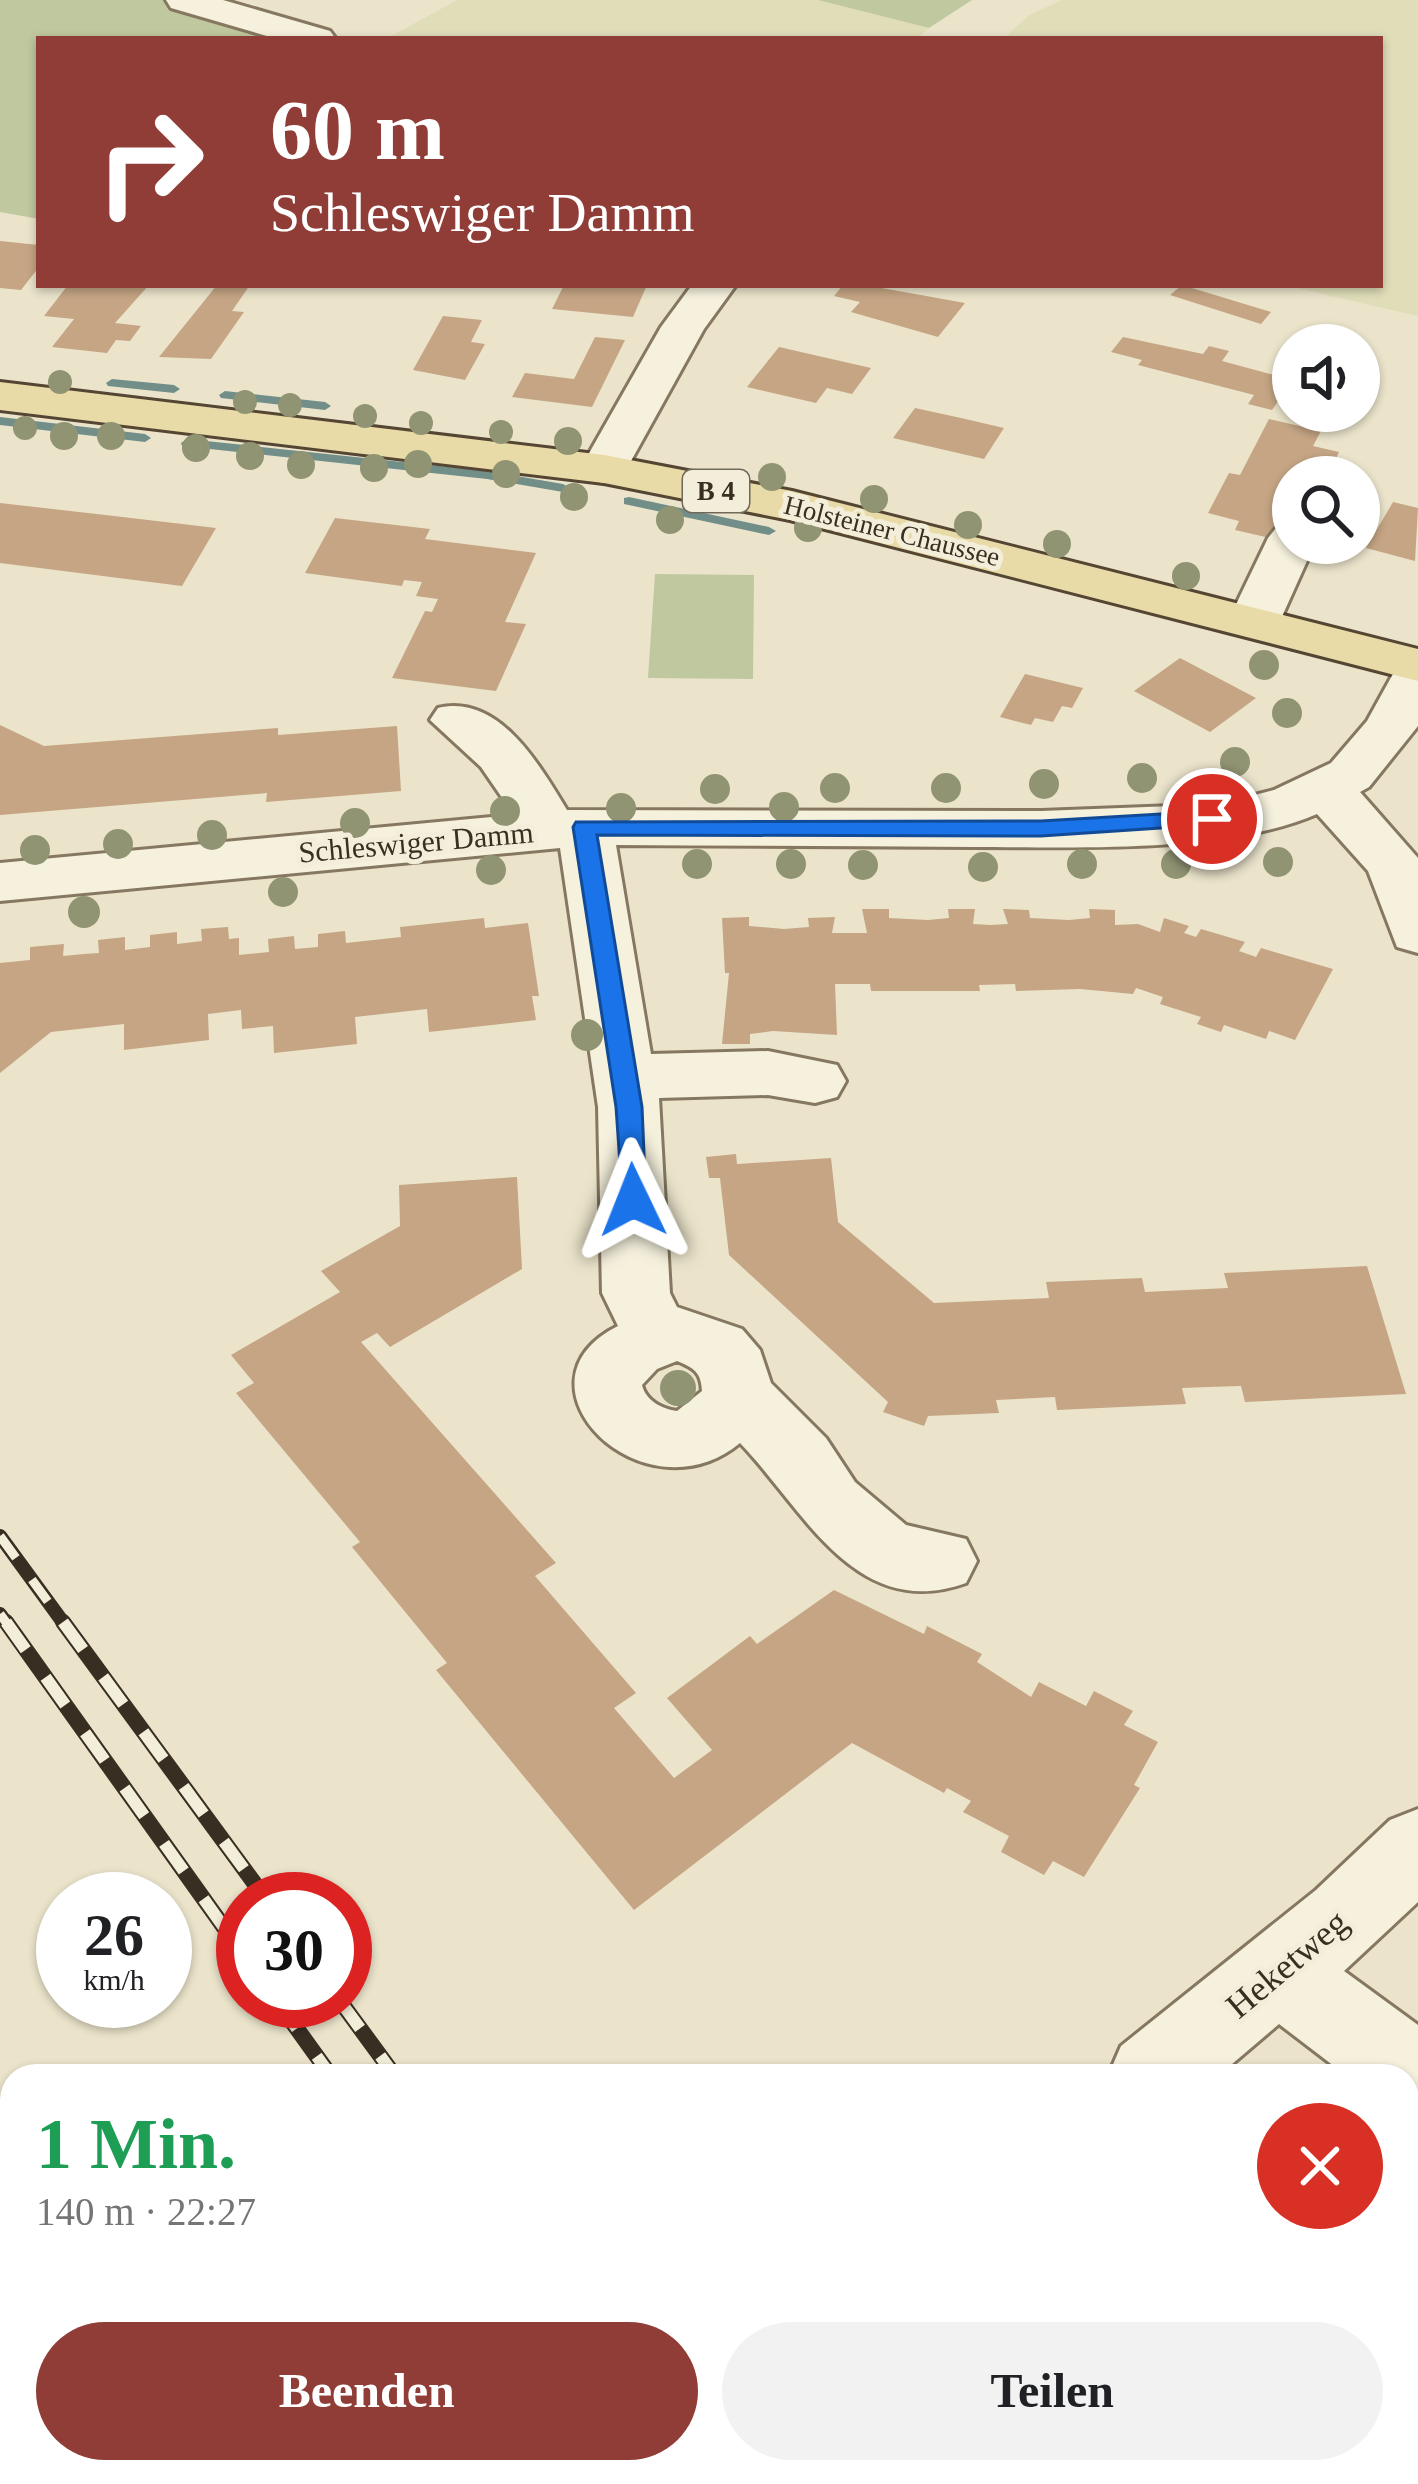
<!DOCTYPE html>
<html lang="de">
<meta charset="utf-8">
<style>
body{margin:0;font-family:Georgia,serif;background:#f2f2f2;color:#202124;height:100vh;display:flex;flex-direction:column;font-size:45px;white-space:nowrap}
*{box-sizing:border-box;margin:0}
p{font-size:39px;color:#757577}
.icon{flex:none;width:66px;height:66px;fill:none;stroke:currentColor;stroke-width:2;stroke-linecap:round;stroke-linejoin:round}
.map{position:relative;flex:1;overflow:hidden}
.panel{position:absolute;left:0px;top:2064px;width:1419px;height:420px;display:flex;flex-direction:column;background:#fff;border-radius:36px 36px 0 0;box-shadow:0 3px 9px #0004}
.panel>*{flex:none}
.banner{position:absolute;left:36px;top:36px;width:1347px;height:252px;border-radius:0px;box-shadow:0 3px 9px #0004;background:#8f3d36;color:#fff;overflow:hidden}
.controls{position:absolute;left:1272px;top:324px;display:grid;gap:24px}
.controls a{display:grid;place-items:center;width:108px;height:108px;border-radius:50%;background:#fff;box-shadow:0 3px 9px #0004;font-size:60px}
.speed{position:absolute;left:36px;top:1872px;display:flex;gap:24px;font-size:60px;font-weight:700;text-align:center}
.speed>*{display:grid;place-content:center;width:156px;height:156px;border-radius:50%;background:#fff;box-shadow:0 3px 9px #0004;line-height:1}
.speed small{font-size:30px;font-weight:400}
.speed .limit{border:18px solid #d22;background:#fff;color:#111}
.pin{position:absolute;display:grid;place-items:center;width:102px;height:102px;color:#fff;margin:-51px;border:6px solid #fff;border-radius:50%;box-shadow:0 3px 12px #0007}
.me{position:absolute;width:132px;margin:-66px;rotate:358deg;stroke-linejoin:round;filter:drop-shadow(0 0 9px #0008)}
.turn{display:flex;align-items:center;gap:42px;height:252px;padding:0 36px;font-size:54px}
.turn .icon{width:156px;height:156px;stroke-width:2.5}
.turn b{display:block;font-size:84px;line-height:102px}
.round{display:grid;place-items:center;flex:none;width:126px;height:126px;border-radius:63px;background:#f2f2f2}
.head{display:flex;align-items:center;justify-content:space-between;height:204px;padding:0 36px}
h1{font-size:72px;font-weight:700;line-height:90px;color:#1e9e55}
.button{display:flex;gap:24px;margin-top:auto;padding:24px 36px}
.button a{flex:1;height:138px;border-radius:72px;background:#8f3d36;color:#fff;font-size:48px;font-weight:700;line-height:138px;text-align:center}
.button a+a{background:#f2f2f2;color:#202124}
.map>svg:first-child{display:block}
.farmland{fill:#e0ddb9}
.green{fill:#c0c89f}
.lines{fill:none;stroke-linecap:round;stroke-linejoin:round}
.stream{fill:#728e89;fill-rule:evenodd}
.building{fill:#c5a584}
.minor-casing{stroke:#867860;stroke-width:6}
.major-casing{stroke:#554634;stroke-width:6}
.minor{fill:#f6f1dd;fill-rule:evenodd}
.major{fill:#e9dba7;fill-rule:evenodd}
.rail-far1-casing{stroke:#382f22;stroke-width:14}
.rail-casing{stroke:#382f22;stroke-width:16}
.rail-far1{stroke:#f3eed9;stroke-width:9;stroke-dasharray:27;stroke-linecap:butt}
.rail{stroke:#f3eed9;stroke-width:12;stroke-dasharray:34;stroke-linecap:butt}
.tree{fill:#909473}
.route{fill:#1a73e8;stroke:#114b97;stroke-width:3}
.labels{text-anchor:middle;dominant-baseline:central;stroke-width:10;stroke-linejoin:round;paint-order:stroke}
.shield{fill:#f3eed9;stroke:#706859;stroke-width:3}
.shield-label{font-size:27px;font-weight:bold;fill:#382f22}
.far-street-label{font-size:27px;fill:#382f22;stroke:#f3eed9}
.street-label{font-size:30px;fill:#382f22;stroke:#f3eed9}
.near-street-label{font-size:36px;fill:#382f22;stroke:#f3eed9}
</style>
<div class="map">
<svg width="1418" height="2484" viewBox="0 0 1418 2484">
<rect width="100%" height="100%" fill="#ebe4cb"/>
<path class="farmland" d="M457 0H818L929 28 916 39H386Z
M1062 0H1418V316L1284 285H1380V39H1003L1029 15Z"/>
<path class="green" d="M0 0H184L283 29 272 39H39V219L0 212Z
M818 0H972L929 28Z
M655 574 754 575 753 679 648 678Z"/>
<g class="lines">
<path class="stream" d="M112 379 174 385 180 389 174 393 108 386 106 383Z
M225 391 325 402 331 406 325 410 221 398 219 395Z
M0 417 145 434 151 438 145 442 0 425Z
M187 439 487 471 563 484 570 488 563 492 487 479 182 446 181 443Z
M629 497 769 527 776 531 769 535 624 504V498Z"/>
</g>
<path class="building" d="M0 241 39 245V267L21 290 0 288Z
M68 285H149L115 323 141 326 130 341 116 340 107 353 52 347 74 319 44 316Z
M217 285H250L232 311 244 312 211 359 159 357Z
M564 285H647L633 317 552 309Z
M843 285H865L965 303 938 337 851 312 860 302 834 296Z
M1182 285 1271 312 1261 324 1170 295Z
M443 316 482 320 471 342 485 344 465 380 413 370Z
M595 337 625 340 592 407 512 397 525 373 574 379Z
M1123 337 1203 354 1209 346 1229 351 1222 361 1293 380 1272 410 1248 404 1254 395 1138 365 1142 360 1111 352Z
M779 347 871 368 852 394 827 388 816 403 747 387Z
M915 408 961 418 1004 428 984 459 893 438Z
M1269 419 1321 431 1313 446 1339 452 1331 470 1305 465 1300 477H1293V490L1270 538 1235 530 1239 521 1208 513 1229 473 1240 475Z
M1393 502 1418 508 1415 561 1366 548Z
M0 503 114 516 216 528 182 586 0 563Z
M335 518 430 529 425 539 536 553 505 622 526 624 496 691 392 678 425 611 432 612 438 599 416 596 422 582 404 580 402 586 305 573Z
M1180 658 1256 698 1210 732 1134 691Z
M1025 674 1083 688 1072 708 1062 706 1053 722 1035 718 1031 725 1000 717Z
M0 725 44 746 278 728V735L397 726 401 791 266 802 267 793 257 794 0 815Z
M862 909H889V918L928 920 949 918 948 909H975L973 924 991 925 1008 924 1003 909 1029 910 1030 918 1069 920 1090 918 1089 909 1115 910V925L1138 924 1160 932 1164 918 1189 926 1184 933 1196 937 1201 929 1245 942 1239 951 1256 957 1261 948 1333 969 1295 1040 1269 1031 1266 1039 1224 1025 1221 1032 1197 1024 1201 1017 1160 1004 1163 997 1136 988 1133 994 1080 989 1016 991 1015 984 979 985 980 991H871L870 984H835L837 1035 773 1031 750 1034V1044H722L729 973H725L722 918 749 917V926L784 929 809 927 808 918 835 917 832 933H867Z
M484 918 485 928 528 923 539 996H532L536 1020 429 1032 427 1009 355 1017 357 1044 274 1053 273 1026 242 1029 241 1010 208 1014 209 1040 124 1050V1024L51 1032 0 1073V963L30 960V947L64 944 63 956 84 954 99 953 98 940 125 937V950L150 947V935L177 932V944L202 941 201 929 228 927 229 939 239 938V955L269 952 268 939 294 936 295 949 318 947V934L345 931 346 943 401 937 400 927Z
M736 1154 737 1164 831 1158 838 1222 934 1303 1049 1298 1046 1282 1142 1278 1145 1292 1228 1288 1224 1273 1367 1266 1406 1394 1245 1402 1241 1386 1208 1387 1182 1388 1186 1404 1057 1410 1055 1397 996 1400 999 1413 928 1416 924 1426 883 1412 888 1402 729 1255 720 1178H709L706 1157Z
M517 1177 522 1269 390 1347 377 1333 361 1342 556 1563 535 1576 636 1693 614 1708 674 1778 712 1750 667 1698 750 1636 757 1644 834 1590 924 1634 927 1626 982 1654 977 1662 1031 1697 1039 1682 1086 1706 1094 1691 1133 1711 1124 1725 1158 1742 1134 1785 1140 1788 1084 1877 1053 1861 1044 1875 1001 1852 1009 1836 963 1812 971 1801 947 1788 944 1793 852 1743 634 1910 436 1670 447 1663 352 1547 360 1542 236 1393 254 1383 231 1355 340 1292 321 1271 400 1226 399 1185Z
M12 2429V2472H158L166 2484H0V2439Z"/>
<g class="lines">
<defs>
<path id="minor" d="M166 0H223L330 31 336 39H277L171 8Z
M692 285H736L704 329 621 479 604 483 587 479 580 469 661 327Z
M1293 523V543H1315L1280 621 1272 632 1254 636 1236 632 1228 621 1268 538 1276 528Z
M1418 658V726L1369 787 1360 792 1418 858V953L1397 947 1368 871 1317 814C1225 854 1074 847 973 847 854 846 735 846 616 845L651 1054 768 1051 837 1065 846 1081 837 1097 815 1103 768 1095 659 1098 670 1293 677 1307 742 1329 760 1350 771 1383 826 1438 855 1482 906 1525 966 1539 977 1561 966 1583C855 1623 803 1508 740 1443 644 1523 502 1384 618 1326L602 1293 598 1107 560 848 0 901V863L514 815 481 767 430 720 438 708C499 693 540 766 567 810L1041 811 1173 806 1251 796 1274 790 1331 763 1367 721 1399 663ZM677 1361C694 1368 701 1372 702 1391L677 1411C662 1409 646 1401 642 1385L657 1369Z
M1418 1809V1902L1344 1971 1418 2025V2120L1407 2115V2076H1347L1279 2024 1218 2076H1108L1121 2046 1316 1890 1390 1820Z"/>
<path id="major" d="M0 382 604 455 792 491 1418 649V681L790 520 604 483 0 410Z"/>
</defs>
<use href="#minor" class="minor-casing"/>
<use href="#major" class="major-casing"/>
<use href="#minor" class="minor"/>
<use href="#major" class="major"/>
<defs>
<path id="rail-far1" d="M0 1536 65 1625
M0 1614 8 1625"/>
<path id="rail" d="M6 1622 243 1954
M63 1622 266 1899
M277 2001 331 2076
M340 2001 395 2076
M614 2472 622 2484
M687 2472 697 2484"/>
</defs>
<use href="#rail-far1" class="rail-far1-casing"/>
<use href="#rail" class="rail-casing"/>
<use href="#rail-far1" class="rail-far1"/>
<use href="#rail" class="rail"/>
</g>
<g class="tree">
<circle cx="60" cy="382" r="12"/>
<circle cx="245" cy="402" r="12"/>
<circle cx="290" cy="405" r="12"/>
<circle cx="365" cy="416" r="12"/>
<circle cx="421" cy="423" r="12"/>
<circle cx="25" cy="428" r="12"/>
<circle cx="501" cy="432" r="12"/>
<circle cx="64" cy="436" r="14"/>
<circle cx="111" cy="436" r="14"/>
<circle cx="568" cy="441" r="14"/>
<circle cx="196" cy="448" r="14"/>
<circle cx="250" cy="456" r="14"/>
<circle cx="418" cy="464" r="14"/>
<circle cx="301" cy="465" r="14"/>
<circle cx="374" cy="468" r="14"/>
<circle cx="506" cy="474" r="14"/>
<circle cx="772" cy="477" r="14"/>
<circle cx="574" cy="497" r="14"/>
<circle cx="874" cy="499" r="14"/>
<circle cx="670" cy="520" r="14"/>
<circle cx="968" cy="525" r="14"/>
<circle cx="808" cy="528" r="14"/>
<circle cx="1057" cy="544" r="14"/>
<circle cx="1186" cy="576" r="14"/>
<circle cx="1264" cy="665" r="15"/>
<circle cx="1287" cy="713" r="15"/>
<circle cx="1235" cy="762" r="15"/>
<circle cx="1142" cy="778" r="15"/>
<circle cx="1044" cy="784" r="15"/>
<circle cx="835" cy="788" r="15"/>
<circle cx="946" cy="788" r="15"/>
<circle cx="715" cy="789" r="15"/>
<circle cx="784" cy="807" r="15"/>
<circle cx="621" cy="808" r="15"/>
<circle cx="505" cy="811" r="15"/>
<circle cx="355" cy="823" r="15"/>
<circle cx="212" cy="835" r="15"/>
<circle cx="118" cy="844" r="15"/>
<circle cx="35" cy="850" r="15"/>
<circle cx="1278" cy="862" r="15"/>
<circle cx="697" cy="864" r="15"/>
<circle cx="791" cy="864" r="15"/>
<circle cx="1082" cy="864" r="15"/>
<circle cx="1176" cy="864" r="15"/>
<circle cx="863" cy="865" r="15"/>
<circle cx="983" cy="867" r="15"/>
<circle cx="491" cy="870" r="15"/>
<circle cx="283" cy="892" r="15"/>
<circle cx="84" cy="912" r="16"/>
<circle cx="587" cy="1035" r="16"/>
<circle cx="678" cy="1388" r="18"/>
</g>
<path class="route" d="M1212 811 1224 819 1220 824 1041 836 597 835 642 1107 646 1200 633 1210 623 1207 616 1107 573 827 576 822 1041 821Z"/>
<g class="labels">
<rect class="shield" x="683" y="470" width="66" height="42" rx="9"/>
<g class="shield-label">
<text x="716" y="491">B 4</text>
</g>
<g class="far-street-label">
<text transform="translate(892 531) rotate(14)">Holsteiner Chaussee</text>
</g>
<g class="street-label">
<text transform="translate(416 842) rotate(-5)">Schleswiger Damm</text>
</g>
<g class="near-street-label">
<text transform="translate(1287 1964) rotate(-40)">Heketweg</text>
</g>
</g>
</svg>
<div class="controls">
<a><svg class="icon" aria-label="sound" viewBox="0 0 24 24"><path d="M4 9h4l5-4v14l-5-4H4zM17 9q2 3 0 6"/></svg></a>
<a><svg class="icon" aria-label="search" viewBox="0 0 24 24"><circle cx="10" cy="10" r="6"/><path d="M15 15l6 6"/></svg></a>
</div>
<div class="speed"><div>26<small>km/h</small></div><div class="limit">30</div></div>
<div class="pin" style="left:1212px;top:819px;background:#d93025"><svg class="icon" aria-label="arrive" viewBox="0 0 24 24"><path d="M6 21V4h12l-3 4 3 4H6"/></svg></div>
<svg class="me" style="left:633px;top:1200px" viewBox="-20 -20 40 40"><path d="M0-17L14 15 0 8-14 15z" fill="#1a73e8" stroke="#fff" stroke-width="4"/></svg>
<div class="banner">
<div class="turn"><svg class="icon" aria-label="right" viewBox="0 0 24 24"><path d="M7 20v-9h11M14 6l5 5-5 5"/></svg><div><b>60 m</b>Schleswiger Damm</div></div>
</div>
<section class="panel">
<div class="head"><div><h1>1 Min.</h1><p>140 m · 22:27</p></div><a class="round" style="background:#d93025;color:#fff"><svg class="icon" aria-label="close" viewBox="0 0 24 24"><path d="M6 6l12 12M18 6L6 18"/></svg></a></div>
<div class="button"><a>Beenden</a><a>Teilen</a></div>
</section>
</div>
